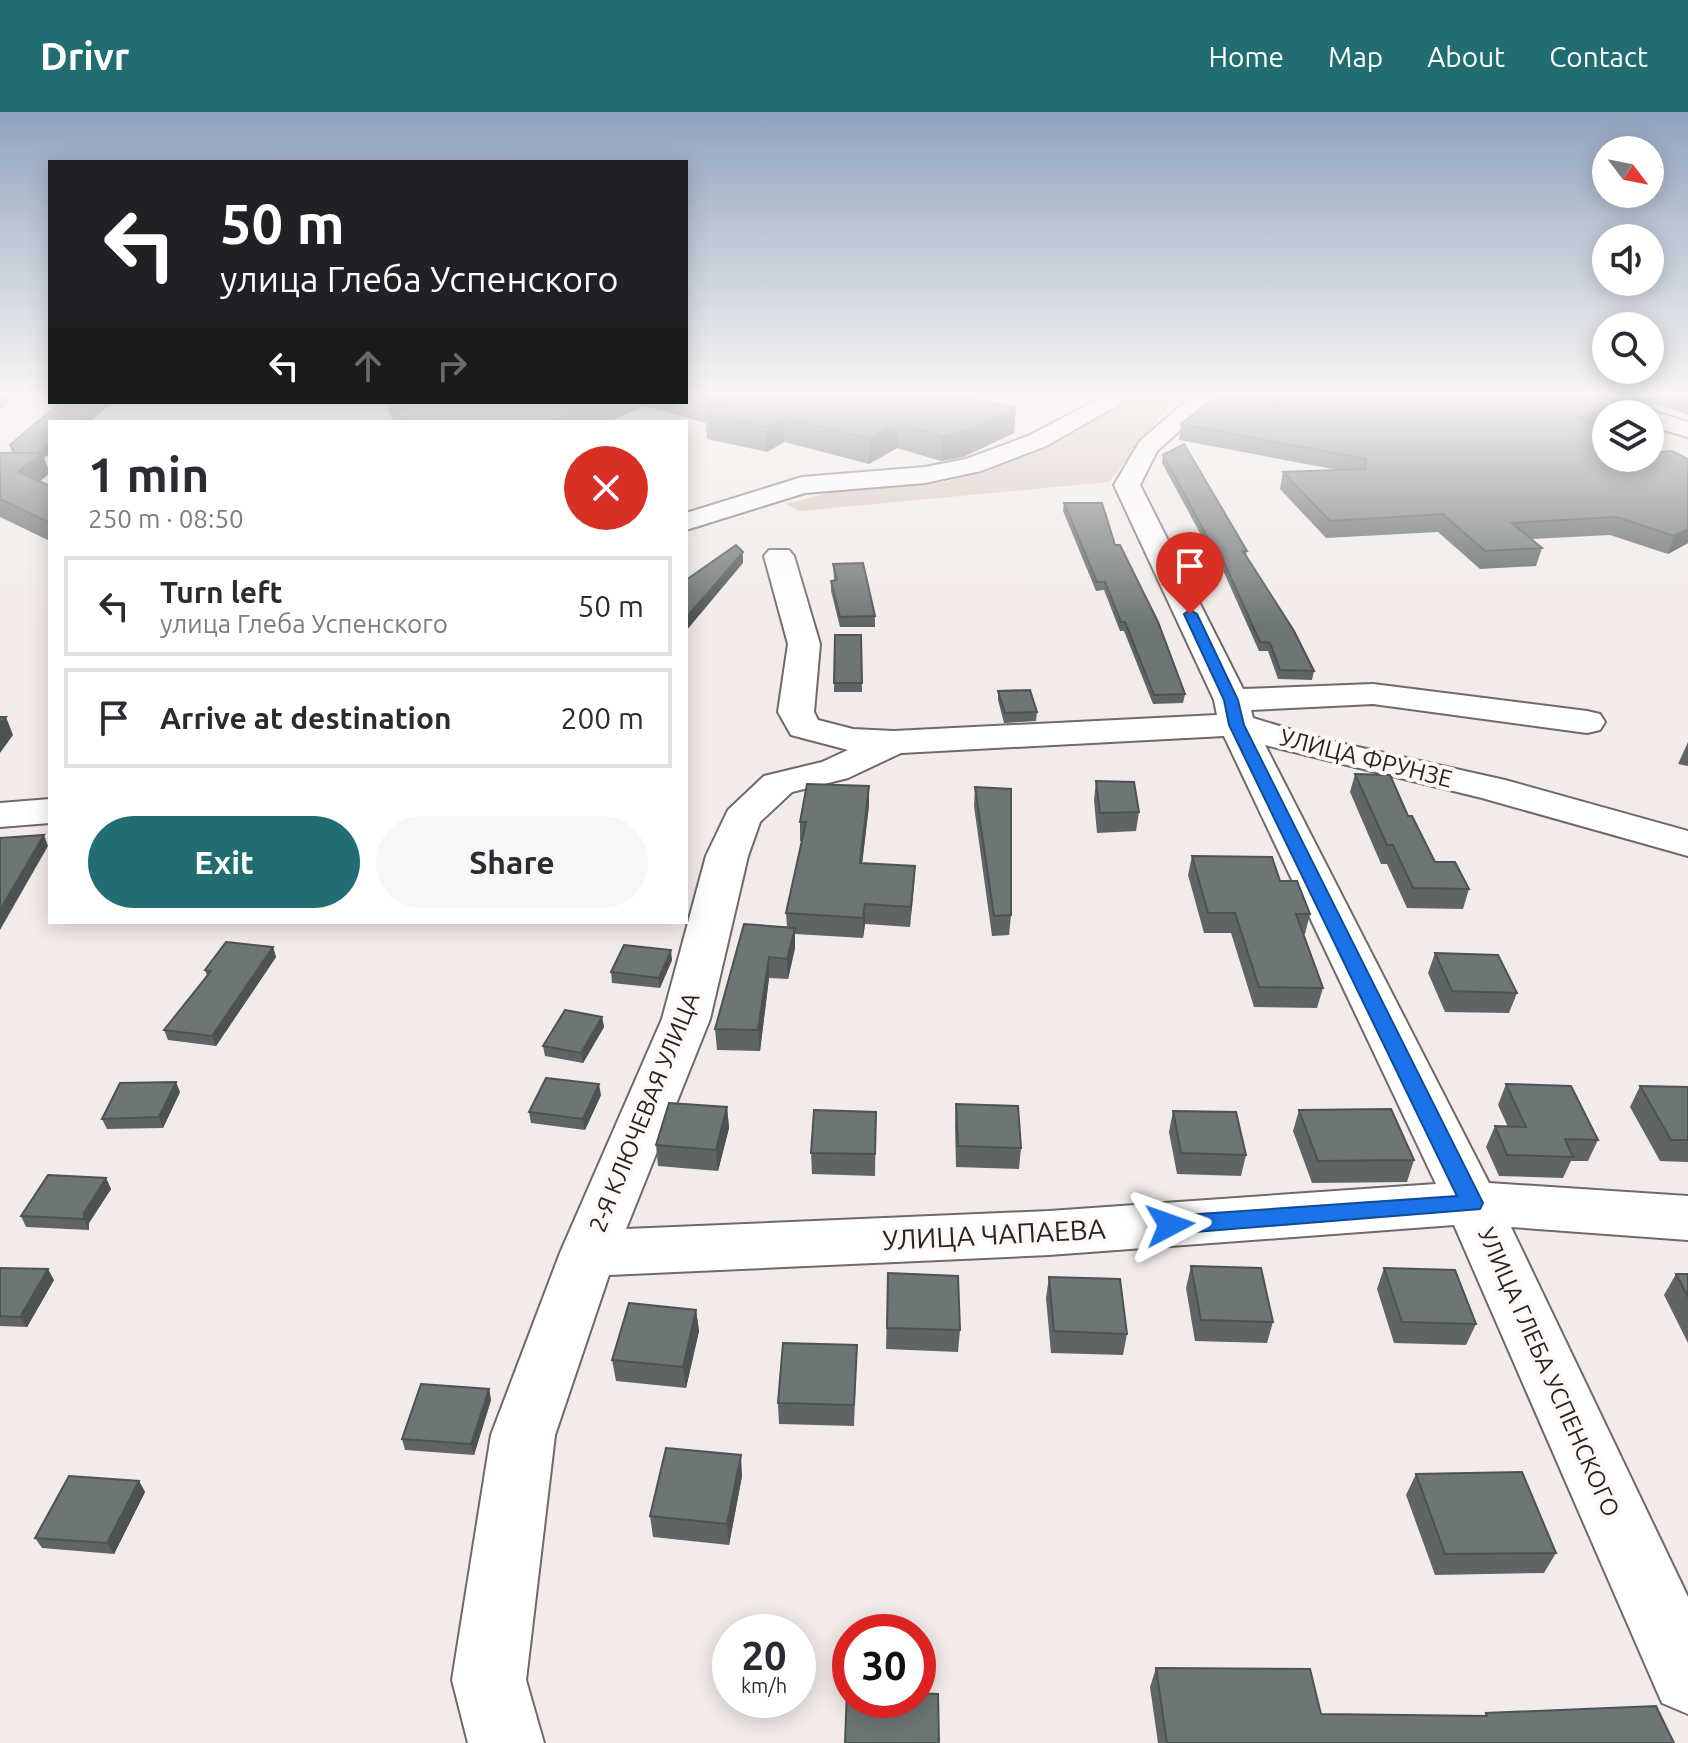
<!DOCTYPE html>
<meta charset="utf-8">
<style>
body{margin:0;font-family:Ubuntu,sans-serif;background:#f7f7f7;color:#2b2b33;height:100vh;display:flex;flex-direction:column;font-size:30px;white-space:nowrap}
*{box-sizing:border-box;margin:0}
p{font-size:26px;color:#7c7c81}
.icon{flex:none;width:44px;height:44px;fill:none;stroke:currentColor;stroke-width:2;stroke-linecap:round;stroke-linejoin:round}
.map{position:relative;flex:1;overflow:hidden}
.drawer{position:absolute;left:48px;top:308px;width:640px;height:504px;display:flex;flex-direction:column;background:#fff;border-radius:0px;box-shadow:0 4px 20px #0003}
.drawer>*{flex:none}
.banner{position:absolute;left:48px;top:48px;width:640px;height:244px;border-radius:0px;box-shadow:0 4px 20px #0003;background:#202124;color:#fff;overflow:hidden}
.needle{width:52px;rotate:122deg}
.controls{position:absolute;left:1592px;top:24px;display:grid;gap:16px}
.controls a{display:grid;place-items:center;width:72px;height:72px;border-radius:50%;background:#fff;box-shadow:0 4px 20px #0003;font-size:40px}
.speed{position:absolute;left:712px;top:1502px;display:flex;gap:16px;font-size:40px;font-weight:700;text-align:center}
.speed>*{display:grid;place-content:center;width:104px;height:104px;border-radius:50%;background:#fff;box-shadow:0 4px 20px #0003;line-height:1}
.speed small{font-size:20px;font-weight:400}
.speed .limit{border:12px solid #d22;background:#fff;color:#111}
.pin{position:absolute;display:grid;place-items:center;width:68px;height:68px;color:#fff;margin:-82px -34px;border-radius:50% 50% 50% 0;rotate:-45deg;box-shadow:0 0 8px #0007}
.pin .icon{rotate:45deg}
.me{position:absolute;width:88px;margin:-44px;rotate:86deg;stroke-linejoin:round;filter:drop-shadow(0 0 6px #0008)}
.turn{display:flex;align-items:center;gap:28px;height:168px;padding:0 40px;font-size:36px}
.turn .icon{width:104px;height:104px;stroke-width:2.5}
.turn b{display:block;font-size:56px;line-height:68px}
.lanes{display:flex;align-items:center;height:76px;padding:0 40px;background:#0003;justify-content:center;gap:40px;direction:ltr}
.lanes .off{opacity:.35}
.round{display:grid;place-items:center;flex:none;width:84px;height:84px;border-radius:42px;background:#f7f7f7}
.headline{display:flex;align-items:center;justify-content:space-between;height:136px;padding:0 40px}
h1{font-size:48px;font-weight:600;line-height:60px}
.primary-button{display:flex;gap:16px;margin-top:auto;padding:16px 40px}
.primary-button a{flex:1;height:92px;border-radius:48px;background:#226d71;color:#fff;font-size:32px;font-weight:600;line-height:92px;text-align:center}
.primary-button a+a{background:#f7f7f7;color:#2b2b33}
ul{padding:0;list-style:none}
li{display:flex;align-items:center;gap:24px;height:100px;margin:0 16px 12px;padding:0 24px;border:4px solid #e1e1e2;border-radius:0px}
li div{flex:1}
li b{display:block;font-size:30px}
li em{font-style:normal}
header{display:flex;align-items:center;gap:48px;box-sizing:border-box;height:112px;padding:0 40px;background:#226d71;color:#fff}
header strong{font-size:38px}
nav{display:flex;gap:44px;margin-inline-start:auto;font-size:28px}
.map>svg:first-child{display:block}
.green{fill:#d6c2bb}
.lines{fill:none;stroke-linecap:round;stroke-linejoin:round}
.minor-casing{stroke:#6f6968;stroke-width:4}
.major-casing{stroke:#6f6968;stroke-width:4}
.minor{fill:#fff;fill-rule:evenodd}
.major{fill:#fff;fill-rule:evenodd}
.wall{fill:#5f6565}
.shaded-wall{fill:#4d5252}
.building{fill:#6e7575;stroke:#4d5252;stroke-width:2}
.route{fill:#1a73e8;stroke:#114b97;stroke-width:2}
.labels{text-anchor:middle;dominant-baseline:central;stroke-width:8;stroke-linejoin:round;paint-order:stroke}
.street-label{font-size:24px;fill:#282525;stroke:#fef9f7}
.near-street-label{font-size:28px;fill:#282525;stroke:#fef9f7}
</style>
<header>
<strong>Drivr</strong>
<nav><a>Home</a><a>Map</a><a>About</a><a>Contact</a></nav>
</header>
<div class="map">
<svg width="1688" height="1631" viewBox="0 0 1688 1631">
<rect width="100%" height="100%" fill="#f2ebe9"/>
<path class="green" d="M1136 285H1188L1168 295 1109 370 800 399 786 392 850 375 945 370 1045 336Z"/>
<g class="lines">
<defs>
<path id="minor" d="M1103 285H1132L1046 334 981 359 925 371 805 381 686 418V401L802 365 925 355 966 347 1028 324Z
M1191 285H1217L1157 339 1140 373 1243 577 1373 572 1587 599 1600 602 1605 610 1600 618 1587 621 1373 592 1251 598 1253 606 1322 627 1505 668 1688 719V744L1482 686 1265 633 1489 1071 1688 1084V1128L1511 1115 1688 1485V1602L1662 1591 1454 1113 1049 1143 609 1163 555 1323 526 1568 544 1631H468L452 1568 491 1323 560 1141 662 907 706 744 728 698 764 664 822 650 848 638 791 623 778 600 788 532 764 444 769 438H789L794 444 820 532 814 600 818 608 853 617 894 619 1217 603 1214 588 1114 373 1140 329ZM1224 624 1436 1072 1049 1099 626 1117 710 907 748 744 760 710 792 680 848 666 901 641Z
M50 687V711L0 715V691Z"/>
<path id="major" d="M1572 285H1608L1688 310V325L1650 314V302H1613L1575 290Z"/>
</defs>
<use href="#minor" class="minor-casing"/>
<use href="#major" class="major-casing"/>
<use href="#minor" class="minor"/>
<use href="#major" class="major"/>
</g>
<path class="wall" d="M686 285H971L1014 321 963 345 941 349 897 336 869 352 784 330 767 340 707 327 706 311 644 294 608 310H392L391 302 389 301 386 290H686Z
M1619 285H1688V303L1656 292 1648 294Z
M61 290H114L89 310H50L44 346 50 361 40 369 50 374V429L0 405V341H12L10 333Z
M1624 290 1620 302H1606L1594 314 1688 431 1668 442 1610 423 1532 427 1542 436 1536 454 1480 457 1438 420 1326 426 1280 377 1283 360 1338 358 1179 328 1181 312Z
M1163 343 1247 439 1246 443 1314 559 1312 568 1278 567 1268 539H1259L1218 447H1214L1162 351Z
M1064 391 1115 433 1185 582 1183 591 1153 592 1124 519H1120L1104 478 1096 479 1063 399Z
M833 452 875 504V515H840L831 479V469L834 468Z
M835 523H861L862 580H834Z
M998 579 1037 600 1036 609 1004 611 998 588Z
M1688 630V654L1678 652Z
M1355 662 1408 704 1435 750 1469 777 1463 797 1407 796 1387 752H1381L1350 680Z
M1096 669 1139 700 1136 719 1097 721 1094 688Z
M869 674V693L862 751 915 754 910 815 865 812 863 826 795 822V836L788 867 769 866 760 939 717 938 715 917 787 815 786 801 802 729H800V710Z
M975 675 1011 803 1009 823 992 824 974 694Z
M1192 744 1280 769 1310 802 1305 822H1303L1323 876 1317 896 1254 895 1231 821H1204L1188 763Z
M273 835 276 845 216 934 168 928 164 918 207 864 205 858Z
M1435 841 1517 881 1509 901 1445 900 1428 861Z
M672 848 660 876 612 871 611 860Z
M602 905 604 915 583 951 545 944 543 934Z
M1506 972 1598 1028 1588 1049H1571L1563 1066 1499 1064 1486 1035 1495 1014 1508 1015 1498 993Z
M1640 974 1688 975V1050L1660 1049 1630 995Z
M180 980 163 1016 107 1017 102 1007Z
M601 983 585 1018 531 1011 529 1000Z
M956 992 1021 1036 1019 1057 956 1055 955 1013Z
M727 995 729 1016 718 1059 658 1054 656 1033Z
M1299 998 1414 1048 1407 1070 1312 1071 1293 1019Z
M1173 999 1246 1043 1241 1064 1177 1062 1169 1020Z
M876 1000 875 1064 812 1062 811 1041Z
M106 1066 111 1077 89 1111V1118L26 1115 21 1104Z
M1191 1154 1273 1210 1267 1231 1195 1229 1186 1176Z
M0 1156 54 1168 27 1215 0 1214Z
M1384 1156 1476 1212 1466 1233 1394 1231 1377 1177Z
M888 1161 960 1218 958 1240 886 1237Z
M1676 1162H1688V1231L1664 1183Z
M1049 1165 1127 1222 1123 1243 1051 1241 1046 1186Z
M696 1198 699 1219 686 1276 616 1269 612 1248Z
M857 1233 854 1314 779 1312 778 1291Z
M489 1277 491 1288 474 1343 405 1338 402 1327Z
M1416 1362 1556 1441 1544 1461 1435 1463 1406 1383Z
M742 1364 729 1433 653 1425 650 1404Z
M139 1369 145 1380 114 1442 42 1436 35 1426Z
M1156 1556 1321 1602 1484 1604 1486 1601 1674 1631H1158L1150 1575Z"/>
<path class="shaded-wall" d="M3 285H16L0 297V287Z
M1279 285H1295L1268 295Z
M1651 285H1658L1656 292 1648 294Z
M103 290H114L89 310H77Z
M596 290H644V294L608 310H555L554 308Z
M1624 290 1620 302H1606V310L1572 322 1577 306Z
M1016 296 1014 321 963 345 941 349 942 324Z
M783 306 784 330 767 340 766 315Z
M898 312 897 336 869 352V326Z
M50 332V342L44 346 50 361 26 380 18 360 25 351Z
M1688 417V431L1668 442 1674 424Z
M743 440V451L686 519V506Z
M6 605 13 623 0 641V612Z
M869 674V693L860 770V751Z
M44 723 48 734 0 818V798Z
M915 754 914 774 910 815 911 795Z
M865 792V812L863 826V806Z
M795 816V836L788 867 787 847Z
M273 835 276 845 216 934 212 924Z
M671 838 672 848 660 876 659 866Z
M769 845V866L760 939 758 918Z
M602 905 604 915 583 951 581 941Z
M176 970 180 980 163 1016 159 1005Z
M599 972 601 983 585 1018 583 1007Z
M727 995 729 1016 718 1059 716 1038Z
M106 1066 111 1077 89 1111V1118L84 1107V1101Z
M48 1157 54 1168 27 1215 20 1205Z
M696 1198 699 1219 686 1276 683 1255Z
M489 1277 491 1288 474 1343 471 1332Z
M741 1343 742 1364 729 1433 727 1412Z
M139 1369 145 1380 114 1442 107 1431Z"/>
<path class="building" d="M699 285H971L1016 296 964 320 942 324 898 312 869 326 783 306 766 315 705 302 725 292Z
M1215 285H1279L1268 295 1295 285H1609L1624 290 1577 306 1606 320V346H1650V341L1672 339 1688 347V417L1674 424 1617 405 1512 411 1542 436 1485 439 1443 402 1330 409 1283 360 1365 357 1366 347 1181 312Z
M61 290H103L77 310H50V332L38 341H16L10 333Z
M422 290H596L554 308 562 310H416L391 301Z
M1184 332 1247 439H1243L1294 519 1314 559 1280 558 1270 531 1260 530 1219 439H1215L1163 343Z
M0 341H42L18 360 50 374V411L0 387Z
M1064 391H1102L1115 433H1120L1158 510 1185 582 1154 583 1125 510H1121L1105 470H1097Z
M736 433 743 440 686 506V468Z
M863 451 875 504 840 505 831 469 837 468 833 452Z
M835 523H861L862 571H834Z
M1030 578 1037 600 1005 601 998 579Z
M0 605H6L0 612Z
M1355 662 1390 663 1408 704H1412L1435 750H1455L1469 777 1413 776 1393 733H1387Z
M1096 669 1134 670 1139 700 1100 701Z
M807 672 869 674 860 751 915 754 911 795 865 792 863 806 786 801 806 710H800Z
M975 675 1011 677V803L994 804Z
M44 723 0 798V726Z
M1192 744 1272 745 1280 769H1297L1310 802H1296L1323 876 1259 875 1235 801H1208Z
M744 812 795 816 787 847 769 845 758 918 715 917Z
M226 830 273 835 212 924 164 918 211 859 205 858Z
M624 833 671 838 659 866 611 860Z
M1435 841 1498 843 1517 881 1452 879Z
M565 898 602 905 581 941 543 934Z
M546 966 599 972 583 1007 529 1000Z
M176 970 159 1005 102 1007 120 971Z
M1506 972 1571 974 1598 1028 1565 1027 1573 1045 1507 1043 1495 1014 1526 1015Z
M1640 974 1688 975V1028H1671Z
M669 991 727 995 716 1038 656 1033Z
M956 992 1018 994 1021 1036 958 1034Z
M1391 997 1414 1048 1318 1049 1299 998Z
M814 998 876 1000 875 1042 811 1041Z
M1173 999 1236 1000 1246 1043 1181 1041Z
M48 1063 106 1066 84 1101V1107L21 1104Z
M1191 1154 1261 1156 1273 1210 1201 1208Z
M0 1156 48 1157 20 1205 0 1204Z
M1384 1156 1455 1158 1476 1212 1402 1210Z
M888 1161 958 1164 960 1218 887 1216Z
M1676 1162H1688V1185Z
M1049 1165 1120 1167 1127 1222 1054 1219Z
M629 1191 696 1198 683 1255 612 1248Z
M783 1231 857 1233 854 1293 778 1291Z
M421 1272 489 1277 471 1332 402 1327Z
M666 1336 741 1343 727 1412 650 1404Z
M1522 1360 1556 1441 1445 1442 1416 1362Z
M69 1364 139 1369 107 1431 35 1426Z
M1156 1556 1310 1557 1321 1602 1487 1604 1486 1601 1656 1594 1674 1631H1167Z
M847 1578H850V1588H918V1581L938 1582 939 1631H845Z"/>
<linearGradient id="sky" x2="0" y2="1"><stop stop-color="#8fa3be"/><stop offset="0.55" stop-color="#f9f6f5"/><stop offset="1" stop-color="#f9f6f5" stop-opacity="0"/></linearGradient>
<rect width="1688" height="514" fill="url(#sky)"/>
<path class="route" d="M1190 498 1197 502 1238 588 1244 613 1483 1091 1480 1097 1170 1122 1162 1119 1159 1113 1162 1106 1170 1104 1457 1084 1229 613 1224 588 1184 502Z"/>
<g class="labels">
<g class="street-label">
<text transform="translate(1366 646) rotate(14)">УЛИЦА ФРУНЗЕ</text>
<text transform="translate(644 1000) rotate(-68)">2-Я КЛЮЧЕВАЯ УЛИЦА</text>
<text transform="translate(1549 1260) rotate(66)">УЛИЦА ГЛЕБА УСПЕНСКОГО</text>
</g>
<g class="near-street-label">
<text transform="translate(994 1122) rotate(-3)">УЛИЦА ЧАПАЕВА</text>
</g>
</g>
</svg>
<div class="controls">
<a><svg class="needle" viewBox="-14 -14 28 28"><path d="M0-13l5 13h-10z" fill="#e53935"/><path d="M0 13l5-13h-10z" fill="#7c7c81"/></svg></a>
<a><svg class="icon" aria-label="sound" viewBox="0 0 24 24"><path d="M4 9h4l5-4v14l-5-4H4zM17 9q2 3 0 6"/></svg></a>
<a><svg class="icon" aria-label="search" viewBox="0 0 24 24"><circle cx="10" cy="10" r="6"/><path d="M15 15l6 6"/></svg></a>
<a><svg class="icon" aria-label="layers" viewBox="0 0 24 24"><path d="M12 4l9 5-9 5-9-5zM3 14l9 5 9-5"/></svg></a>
</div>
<div class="speed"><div>20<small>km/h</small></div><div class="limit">30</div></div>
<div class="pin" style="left:1190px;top:502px;background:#d93025"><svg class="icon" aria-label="arrive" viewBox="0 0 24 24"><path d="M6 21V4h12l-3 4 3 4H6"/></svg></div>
<svg class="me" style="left:1170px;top:1113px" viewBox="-20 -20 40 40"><path d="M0-17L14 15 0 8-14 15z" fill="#1a73e8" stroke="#fff" stroke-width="4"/></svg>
<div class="banner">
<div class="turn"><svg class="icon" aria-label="left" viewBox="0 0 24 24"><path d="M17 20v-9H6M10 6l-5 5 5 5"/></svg><div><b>50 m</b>улица Глеба Успенского</div></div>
<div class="lanes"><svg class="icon" aria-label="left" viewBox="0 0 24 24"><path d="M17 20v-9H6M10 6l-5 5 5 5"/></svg><svg class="icon off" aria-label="ahead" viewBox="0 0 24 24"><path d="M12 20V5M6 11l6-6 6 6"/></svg><svg class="icon off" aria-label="right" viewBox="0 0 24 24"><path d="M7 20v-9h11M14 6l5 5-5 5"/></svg></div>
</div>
<section class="drawer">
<div class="headline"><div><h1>1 min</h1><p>250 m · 08:50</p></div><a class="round" style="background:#d93025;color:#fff"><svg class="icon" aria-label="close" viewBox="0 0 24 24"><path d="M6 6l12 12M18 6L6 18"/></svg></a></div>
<ul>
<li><svg class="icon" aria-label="left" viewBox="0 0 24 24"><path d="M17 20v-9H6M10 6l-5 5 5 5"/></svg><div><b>Turn left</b><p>улица Глеба Успенского</p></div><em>50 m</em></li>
<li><svg class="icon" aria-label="arrive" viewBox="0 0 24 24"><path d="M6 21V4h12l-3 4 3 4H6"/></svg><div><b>Arrive at destination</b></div><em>200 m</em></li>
</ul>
<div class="primary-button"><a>Exit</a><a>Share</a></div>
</section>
</div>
